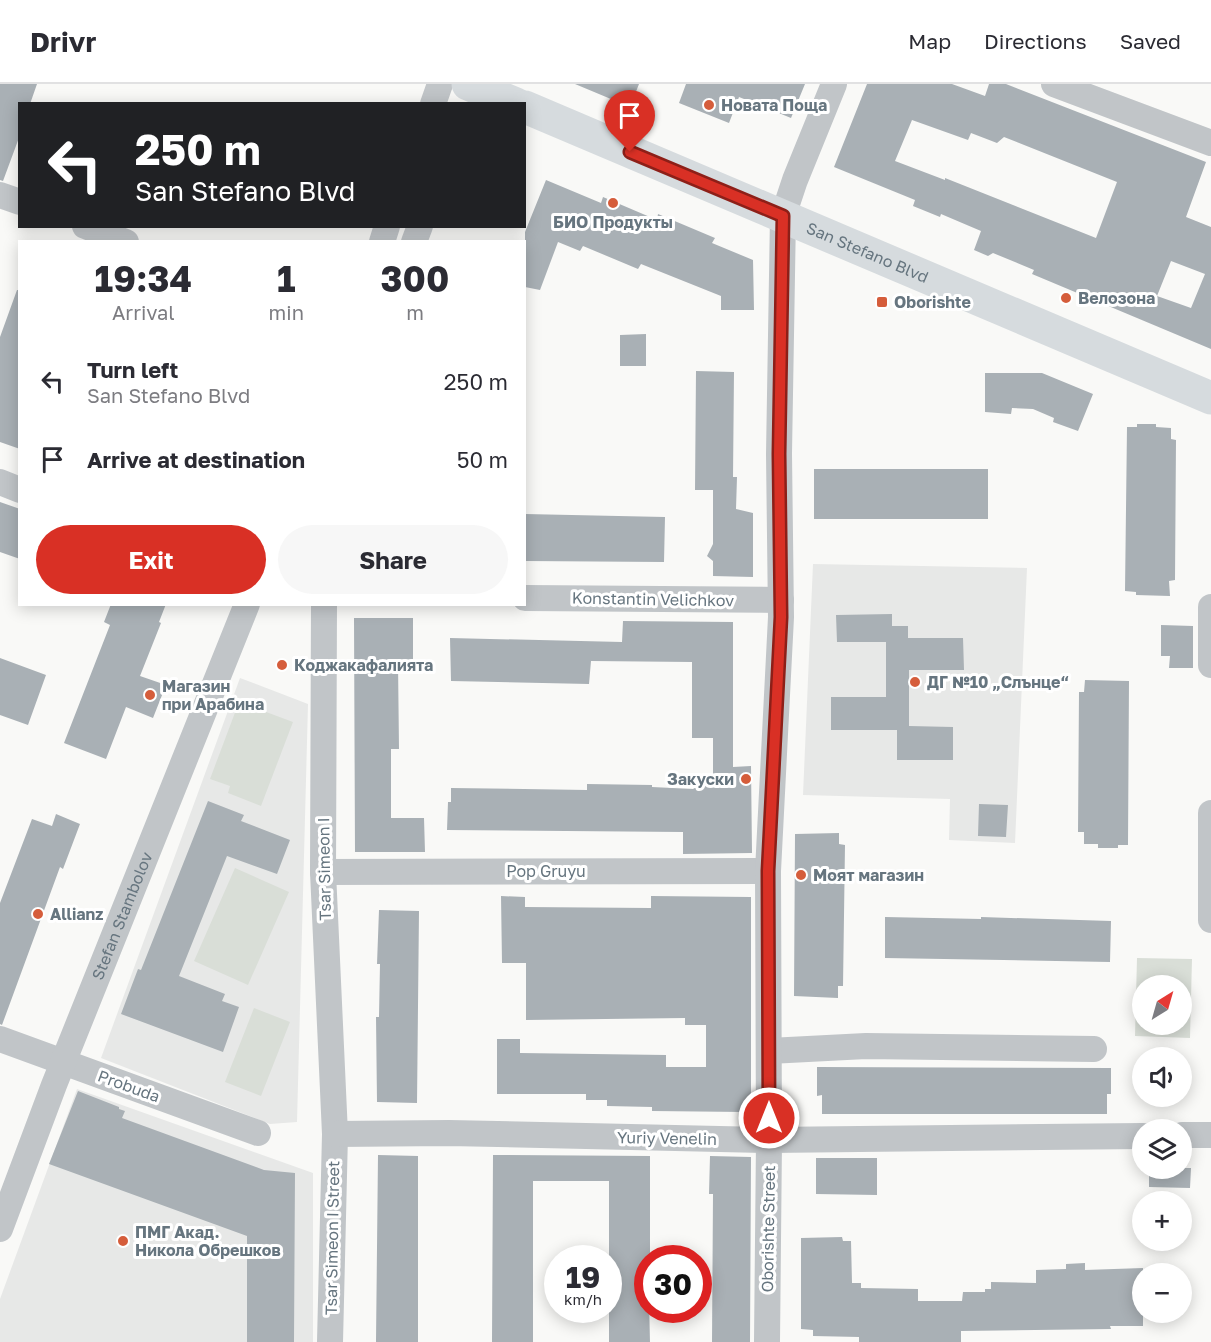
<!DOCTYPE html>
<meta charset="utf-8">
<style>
body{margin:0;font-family:"Golos Text",sans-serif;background:#f7f7f7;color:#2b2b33;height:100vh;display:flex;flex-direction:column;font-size:22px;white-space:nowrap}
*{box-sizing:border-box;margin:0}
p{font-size:20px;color:#7c7c81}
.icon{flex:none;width:33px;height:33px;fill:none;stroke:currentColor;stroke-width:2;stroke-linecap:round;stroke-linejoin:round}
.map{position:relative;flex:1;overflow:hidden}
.details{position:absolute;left:18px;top:156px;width:508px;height:366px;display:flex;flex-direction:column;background:#fff;border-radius:0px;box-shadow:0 3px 15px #0003}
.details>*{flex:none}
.hud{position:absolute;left:18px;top:18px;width:508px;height:126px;border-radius:0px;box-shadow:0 3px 15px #0003;background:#202124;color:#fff;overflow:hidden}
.needle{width:39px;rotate:37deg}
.fabs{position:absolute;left:1132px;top:891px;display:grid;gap:12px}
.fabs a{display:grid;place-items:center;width:60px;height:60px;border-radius:50%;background:#fff;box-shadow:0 3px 15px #0003;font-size:30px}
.speed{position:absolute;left:544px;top:1161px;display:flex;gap:12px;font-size:30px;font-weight:700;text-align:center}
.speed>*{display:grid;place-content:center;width:78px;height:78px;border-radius:50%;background:#fff;box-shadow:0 3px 15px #0003;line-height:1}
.speed small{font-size:15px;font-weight:400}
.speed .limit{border:9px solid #d22;background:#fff;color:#111}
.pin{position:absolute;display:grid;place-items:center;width:51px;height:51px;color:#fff;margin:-62px -26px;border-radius:50% 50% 50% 0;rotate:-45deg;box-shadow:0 0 6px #0007}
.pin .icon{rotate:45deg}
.me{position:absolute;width:66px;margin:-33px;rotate:0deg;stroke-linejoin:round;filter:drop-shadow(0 0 4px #0008)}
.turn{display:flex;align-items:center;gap:21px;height:126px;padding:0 18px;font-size:27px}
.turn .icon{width:78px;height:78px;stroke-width:2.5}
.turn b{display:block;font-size:42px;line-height:51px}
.eta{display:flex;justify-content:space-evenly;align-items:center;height:102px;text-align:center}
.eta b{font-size:36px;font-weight:700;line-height:42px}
.action{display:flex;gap:12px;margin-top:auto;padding:12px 18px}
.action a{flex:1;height:69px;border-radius:36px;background:#d93025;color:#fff;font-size:24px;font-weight:700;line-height:69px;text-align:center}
.action a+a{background:#f7f7f7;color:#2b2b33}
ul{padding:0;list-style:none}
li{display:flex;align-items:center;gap:18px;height:78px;padding:0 18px}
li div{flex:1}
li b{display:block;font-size:22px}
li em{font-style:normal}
header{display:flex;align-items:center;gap:36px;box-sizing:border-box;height:84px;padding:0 30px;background:#fff;border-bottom:2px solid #e1e1e2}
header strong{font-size:28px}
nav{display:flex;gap:33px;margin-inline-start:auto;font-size:21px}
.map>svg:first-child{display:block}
.built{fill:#e7e8e7}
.green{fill:#d9ded7;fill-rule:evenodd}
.building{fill:#a9b0b5;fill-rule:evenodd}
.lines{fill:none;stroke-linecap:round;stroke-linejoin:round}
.minor{stroke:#c1c5c8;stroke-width:26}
.major{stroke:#d6dbde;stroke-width:33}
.route-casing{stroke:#8d1f18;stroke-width:15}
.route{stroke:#d93025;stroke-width:10}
.poi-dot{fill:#d55d3b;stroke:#fff;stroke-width:2}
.labels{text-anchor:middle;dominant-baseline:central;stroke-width:6;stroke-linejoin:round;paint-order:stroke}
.poi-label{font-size:16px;font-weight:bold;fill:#66757f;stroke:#fff;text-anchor:start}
.street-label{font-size:16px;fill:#66757f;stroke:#fff}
</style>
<header>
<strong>Drivr</strong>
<nav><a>Map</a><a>Directions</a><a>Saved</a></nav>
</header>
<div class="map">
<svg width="1211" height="1258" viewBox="0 0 1211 1258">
<rect width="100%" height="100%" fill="#f9f9f7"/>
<path class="built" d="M813 480 1027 484 1015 759 949 756 950 715 803 711Z
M240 594 308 620 297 1038 270 1040 101 974Z
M77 1005 313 1089V1258H0V1215Z"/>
<path class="green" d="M239 618 293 638 261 722 228 709 230 702 210 695Z
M235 784 289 808 248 901 194 877Z
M1137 874 1192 875 1190 954 1135 952ZM1143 902H1182V940H1143Z
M254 924 290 938 261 1012 225 998Z"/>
<path class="building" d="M0 0H37L30 20H20V51L3 97 0 96Z
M575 0H639L630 23Z
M686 0H805L791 34 739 13 729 39 679 19Z
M867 0H952L985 12 989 0H1006L1206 78 1186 133 1211 143V265L1032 190 1034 186 993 169 988 172 974 166 981 147 941 130 940 133 913 122 915 116 834 83ZM912 36 968 56 971 49 997 59 1004 53 1117 98 1096 154 945 94V96L895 77ZM1171 177 1205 190 1191 224 1157 212Z
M546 96 601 119 603 113 657 136 658 130 715 154 712 159 753 176 754 226H721V212L641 180 638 185 583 162 580 167 558 158 540 206 525 203V148Z
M17 206H20V365L0 358V253Z
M646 250V282H620V251Z
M696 287 734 288 733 393H737L736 425 753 429V493L713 492V477L707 472 713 460V406H695Z
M985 289H1042L1093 310 1078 347 1053 338 1054 334 1033 325 1012 324 1011 330 985 328Z
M1137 340H1156V343L1171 344V355L1176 356 1175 496 1169 497 1170 512 1136 511V508L1125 507 1127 343H1137Z
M814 385H988V435H814Z
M0 418 20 425V475L0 468Z
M525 430 665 433 664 478 525 477Z
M111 520H166L159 538 161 539 140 592 166 601 153 634 126 623 106 675 64 659 110 541 104 538Z
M892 530V542H908V554H963L964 586H909V642L953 643V676H897V646H831V613H886V558H837L836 531Z
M354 534H413V578H398L399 665H391V734H424L425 768H355Z
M623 537 733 538V683L751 682 752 769 683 770V748L447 746 448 718H451V704L587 706V700L652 701V703L693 705 713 694V654H692V578L591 577 589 600 451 597 450 554 622 558Z
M1161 541 1193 542V584H1169L1170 572H1161Z
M0 574 46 591 28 641 0 631Z
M1085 596 1129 597 1128 761H1118V764H1098V760H1084V748H1078L1079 608H1084Z
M208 717 244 731 241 737 290 756 277 790 227 772 179 892 225 910 222 917 239 923 223 968 121 930 138 885 141 886Z
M979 720 1008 721 1006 753 978 752Z
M56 730 80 740 63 785 60 783 2 941 0 940V819L32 735 52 742Z
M839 749V760L845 761 843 902H838V914L794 912 795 750Z
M501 812 525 813V823L651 824V812L751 813V1021L744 1022V1028L652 1027V1023L607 1022V1016H586V1010H497V955H520V969L666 971V983H706V941H685V934L526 936V879H502Z
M379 826 419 827 417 1019 377 1018 376 933H379L380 880H377Z
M885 833 981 835V833L1111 837 1110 878 885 874Z
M817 983 1111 984V1010H1107V1030H822V1011L817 1012Z
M78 1007 119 1023V1025L125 1027 122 1034 264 1086 295 1089 294 1258H247V1152L49 1080Z
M378 1071 418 1072V1258H376Z
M493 1071 650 1072V1174H648L650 1258H609V1097H533V1258H492Z
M710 1072 751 1073 750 1258H712L713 1110H709Z
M816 1074H877V1111L816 1110Z
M1149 1084H1191L1190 1104 1149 1103Z
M842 1153 843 1157H851L852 1199H861V1204L918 1205V1217H962L963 1208H985V1205H991V1198L1036 1199V1186L1066 1185V1180L1085 1179V1186L1143 1184V1242H1110L1111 1245 961 1247V1258H859V1253L813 1252V1246L801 1245V1154Z"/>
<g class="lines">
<g class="minor">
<path d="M1054 0 1211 59"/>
<path d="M433 20 440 0"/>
<path d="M0 111 20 118"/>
<path d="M85 142 126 158"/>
<path d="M382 158 387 142"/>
<path d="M414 158 420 142"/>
<path d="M0 398 20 406"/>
<path d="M525 514 781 516"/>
<path d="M324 520 323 788 335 1050 330 1258"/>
<path d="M1211 523V581"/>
<path d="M1211 729V836"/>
<path d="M323 788 768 787"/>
<path d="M0 955 258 1049"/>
<path d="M769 967 866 962 1094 965"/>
<path d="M335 1050 449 1049 769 1056 1143 1052"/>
<path d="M1182 1051H1211"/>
<path id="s1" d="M0 1145 54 1001 247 520"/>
<path d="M767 1258 769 1056 768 787 781 533 779 370 783 132 795 96 834 0"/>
</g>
<g class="major">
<path d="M468 0 516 20"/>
<path id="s2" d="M525 23 1211 314"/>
</g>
</g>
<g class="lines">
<defs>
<path id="route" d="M630 68 783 132 779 370 781 533 768 787 769 1034"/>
</defs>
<use href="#route" class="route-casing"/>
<use href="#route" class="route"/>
</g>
<g class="poi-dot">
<circle cx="709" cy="21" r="6"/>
<circle cx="613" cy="119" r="6"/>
<circle cx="1066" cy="214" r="6"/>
<rect x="876" y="212" width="12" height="12" rx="3"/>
<circle cx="282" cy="581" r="6"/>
<circle cx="915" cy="598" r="6"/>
<circle cx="150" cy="611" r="6"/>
<circle cx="746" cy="695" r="6"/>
<circle cx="801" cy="791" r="6"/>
<circle cx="38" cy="830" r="6"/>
<circle cx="123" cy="1157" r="6"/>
</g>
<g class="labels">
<g class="poi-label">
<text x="721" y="21">Новата Поща</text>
<text x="613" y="138" text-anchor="middle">БИО Продукты</text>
<text x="1078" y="214">Велозона</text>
<text x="894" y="218">Oborishte</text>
<text x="294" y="581">Коджакафалията</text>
<text x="927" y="598">ДГ №10 „Слънце“</text>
<text x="162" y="602">Магазин<tspan x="162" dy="18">при Арабина</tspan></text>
<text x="734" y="695" text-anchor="end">Закуски</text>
<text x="813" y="791">Моят магазин</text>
<text x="50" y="830">Allianz</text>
<text x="135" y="1148">ПМГ Акад.<tspan x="135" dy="18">Никола Обрешков</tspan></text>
</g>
<g class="street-label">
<text stroke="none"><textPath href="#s2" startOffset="372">San Stefano Blvd</textPath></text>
<text transform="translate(653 515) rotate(1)">Konstantin Velichkov</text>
<text transform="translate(324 785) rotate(-91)">Tsar Simeon I</text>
<text x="546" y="787">Pop Gruyu</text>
<text stroke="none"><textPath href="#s1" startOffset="336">Stefan Stambolov</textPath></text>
<text transform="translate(129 1002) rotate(20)">Probuda</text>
<text transform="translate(667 1054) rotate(1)">Yuriy Venelin</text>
<text transform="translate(768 1145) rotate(-89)">Oborishte Street</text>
<text transform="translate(332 1154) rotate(-89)">Tsar Simeon I Street</text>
</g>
</g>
</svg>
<div class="fabs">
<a><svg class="needle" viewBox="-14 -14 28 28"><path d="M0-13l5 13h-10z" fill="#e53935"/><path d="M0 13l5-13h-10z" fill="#7c7c81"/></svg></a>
<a><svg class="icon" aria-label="sound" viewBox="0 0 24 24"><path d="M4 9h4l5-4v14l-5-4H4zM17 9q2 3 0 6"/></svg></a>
<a><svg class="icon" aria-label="layers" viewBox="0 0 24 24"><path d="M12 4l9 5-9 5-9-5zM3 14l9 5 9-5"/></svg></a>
<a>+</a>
<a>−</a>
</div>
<div class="speed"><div>19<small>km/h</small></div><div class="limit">30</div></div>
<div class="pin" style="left:630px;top:68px;background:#d93025"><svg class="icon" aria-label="arrive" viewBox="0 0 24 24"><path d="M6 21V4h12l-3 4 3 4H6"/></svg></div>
<svg class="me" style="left:769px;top:1034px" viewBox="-20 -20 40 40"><circle r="17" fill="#d93025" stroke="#fff" stroke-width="3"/><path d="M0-11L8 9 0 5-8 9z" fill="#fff"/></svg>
<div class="hud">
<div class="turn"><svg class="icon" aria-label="left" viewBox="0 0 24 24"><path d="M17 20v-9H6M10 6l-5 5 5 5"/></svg><div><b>250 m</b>San Stefano Blvd</div></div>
</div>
<section class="details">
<div class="eta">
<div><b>19:34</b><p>Arrival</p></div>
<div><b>1</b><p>min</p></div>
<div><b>300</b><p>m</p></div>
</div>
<ul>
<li><svg class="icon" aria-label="left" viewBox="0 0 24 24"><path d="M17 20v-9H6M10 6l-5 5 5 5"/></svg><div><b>Turn left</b><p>San Stefano Blvd</p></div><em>250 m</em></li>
<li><svg class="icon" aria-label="arrive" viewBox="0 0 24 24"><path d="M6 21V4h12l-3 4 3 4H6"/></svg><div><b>Arrive at destination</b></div><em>50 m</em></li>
</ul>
<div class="action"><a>Exit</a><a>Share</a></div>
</section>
</div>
